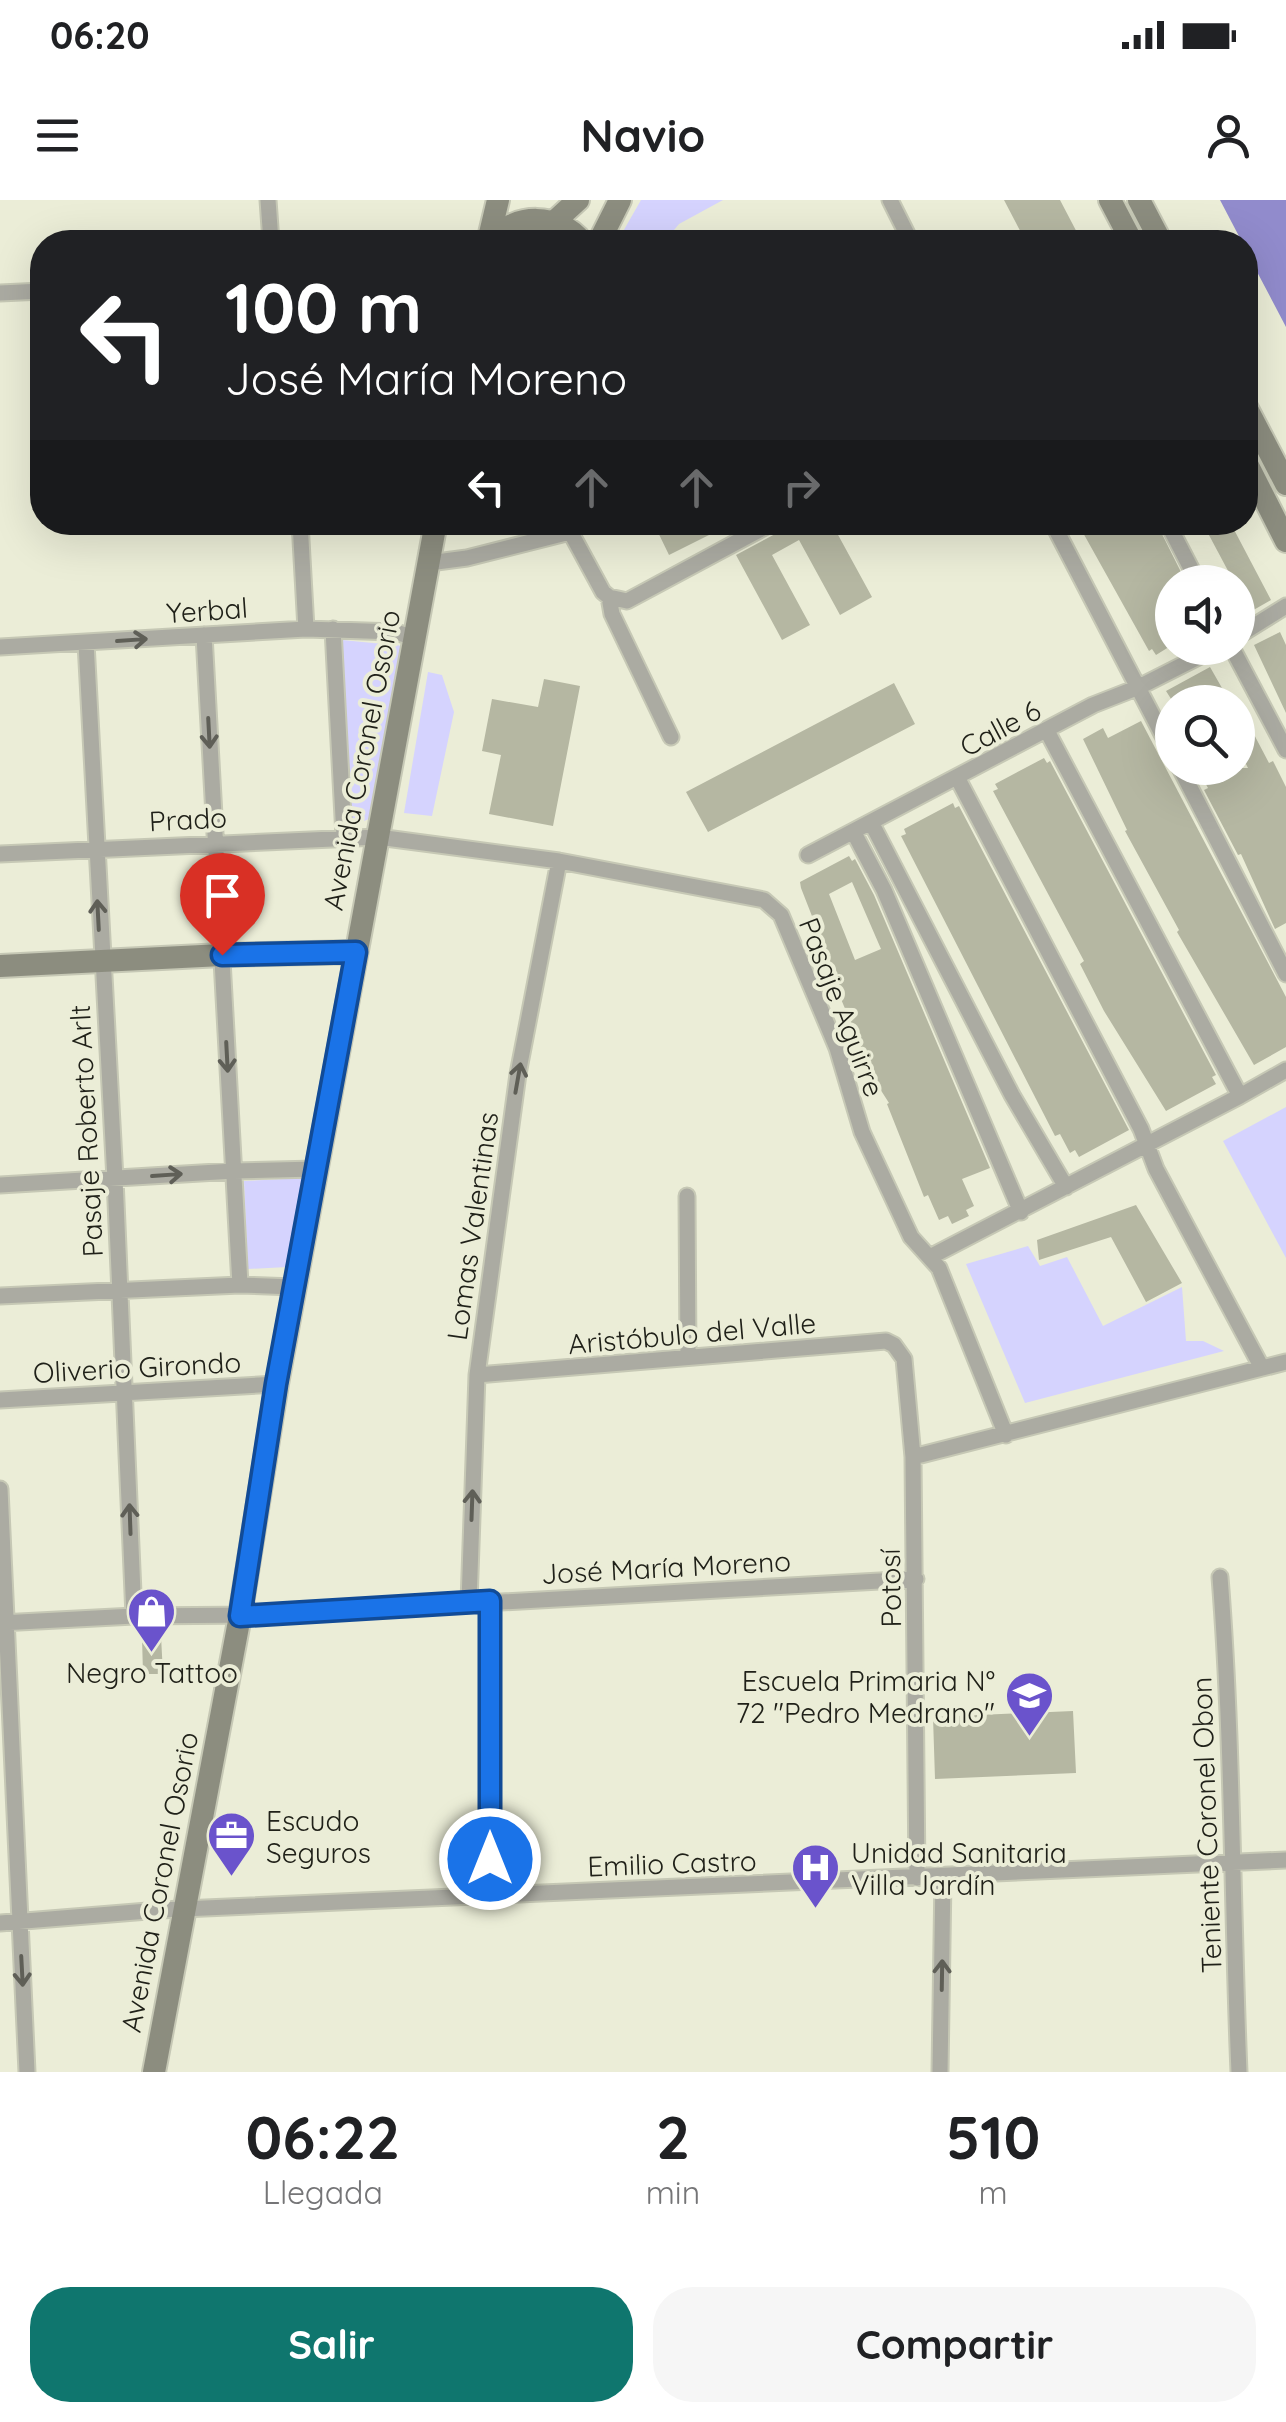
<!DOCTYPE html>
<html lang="es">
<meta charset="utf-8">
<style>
body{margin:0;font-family:Quicksand,sans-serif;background:#f6f6f6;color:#202124;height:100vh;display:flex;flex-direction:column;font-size:38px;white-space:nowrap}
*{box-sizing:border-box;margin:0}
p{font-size:32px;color:#757577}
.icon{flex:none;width:55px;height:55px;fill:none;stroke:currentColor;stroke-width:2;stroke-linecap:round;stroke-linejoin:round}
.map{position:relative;height:1872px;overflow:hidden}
.drawer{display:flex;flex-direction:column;background:#fff;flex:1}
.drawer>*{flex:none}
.top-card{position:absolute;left:30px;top:30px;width:1228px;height:305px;border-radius:40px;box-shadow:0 10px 40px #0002;background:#202124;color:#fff;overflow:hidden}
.tools{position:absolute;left:1155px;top:365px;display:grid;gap:20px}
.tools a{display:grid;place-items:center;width:100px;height:100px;border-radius:50%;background:#fff;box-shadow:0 10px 40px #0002;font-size:50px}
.pin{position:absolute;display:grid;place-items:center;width:85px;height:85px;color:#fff;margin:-102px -42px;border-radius:50% 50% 50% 0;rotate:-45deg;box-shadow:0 0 10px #0007}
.pin .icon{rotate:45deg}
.me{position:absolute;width:110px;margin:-55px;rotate:0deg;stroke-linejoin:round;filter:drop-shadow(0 0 8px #0008)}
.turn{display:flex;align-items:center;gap:35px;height:210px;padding:0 30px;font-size:45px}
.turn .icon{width:130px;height:130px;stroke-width:2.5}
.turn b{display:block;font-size:70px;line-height:85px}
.lanes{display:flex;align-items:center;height:95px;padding:0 30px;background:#0003;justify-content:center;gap:50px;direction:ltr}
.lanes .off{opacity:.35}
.eta{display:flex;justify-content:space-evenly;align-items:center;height:170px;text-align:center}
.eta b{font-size:60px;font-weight:800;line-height:70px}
.cta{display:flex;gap:20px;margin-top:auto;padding:20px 30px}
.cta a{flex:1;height:115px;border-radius:40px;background:#0f766e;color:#fff;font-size:40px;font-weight:800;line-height:115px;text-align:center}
.cta a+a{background:#f6f6f6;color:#202124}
.status{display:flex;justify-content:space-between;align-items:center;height:70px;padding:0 50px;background:#fff;direction:ltr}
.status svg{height:28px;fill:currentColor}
header{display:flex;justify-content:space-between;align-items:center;height:130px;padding:0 30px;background:#fff;font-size:45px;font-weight:800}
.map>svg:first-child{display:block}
.green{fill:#d5d3fe}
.water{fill:#918bcc}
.building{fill:#b5b7a2;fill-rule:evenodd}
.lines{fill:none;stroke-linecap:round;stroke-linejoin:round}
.street-casing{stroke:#c6c8b5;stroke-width:19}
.secondary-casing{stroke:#c6c8b5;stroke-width:26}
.street{stroke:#ababa2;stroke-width:15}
.secondary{stroke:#8c8d7f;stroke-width:22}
.oneway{stroke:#5f5f57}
.route-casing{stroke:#114b97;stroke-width:25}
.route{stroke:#1a73e8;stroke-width:18}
.labels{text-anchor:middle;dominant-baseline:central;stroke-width:8;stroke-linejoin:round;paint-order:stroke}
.street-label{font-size:28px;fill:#202119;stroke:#ebedd7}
.poi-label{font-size:28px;fill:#202119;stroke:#ebedd7;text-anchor:start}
</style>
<div class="status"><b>06:20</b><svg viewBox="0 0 49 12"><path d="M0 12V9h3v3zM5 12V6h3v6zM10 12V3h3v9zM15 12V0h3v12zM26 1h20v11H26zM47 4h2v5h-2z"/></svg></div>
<header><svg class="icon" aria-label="menu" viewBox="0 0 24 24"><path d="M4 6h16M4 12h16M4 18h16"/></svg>Navio<svg class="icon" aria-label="person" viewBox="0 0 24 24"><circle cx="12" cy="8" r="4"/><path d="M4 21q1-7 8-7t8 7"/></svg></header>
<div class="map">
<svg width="1286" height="1872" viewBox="0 0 1286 1872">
<rect width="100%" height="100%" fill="#ebedd7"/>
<path class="green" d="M641 0H723L679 24 664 42H617Z
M342 440 404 446 369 619 351 626Z
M428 472 442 475 454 512 432 616 404 613Z
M1286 907V1058L1223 941Z
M306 978 288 1067 248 1069 244 981Z
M1028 1046 1040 1066 1067 1057 1103 1126 1182 1087 1186 1141H1203L1224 1151 1025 1203 966 1064Z"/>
<path class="water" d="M1220 0H1286V127L1245 49V42H1242Z"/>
<path class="building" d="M1004 0H1060L1082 42H1026Z
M653 322H735L669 355Z
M788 322H831L872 397 840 415 799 340 772 355 810 425 782 440 736 355 779 332Z
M1077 322H1156L1186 382H1172V445L1156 455 1152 449 1149 451Z
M1202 322H1230L1271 400 1250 412 1238 382H1234Z
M1280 432 1286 445V513L1254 445Z
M1210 467 1230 502H1173L1166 491Z
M544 479 580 486 553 626 489 614 501 555 482 551 492 499 538 507Z
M894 483 915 524 708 632 686 592Z
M1238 504 1269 563 1273 561 1286 587V723L1275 729 1241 654 1238 655 1204 590 1208 588 1197 568H1248L1238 548Z
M1141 521 1286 797V847L1254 865 1177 732 1179 730 1125 631 1127 630 1083 539 1103 528 1108 538Z
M1044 558 1047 563 1050 561 1216 875 1212 877 1216 884 1166 911 1104 811 1080 764 1084 761 993 591 998 589 995 584Z
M953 603 955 608 959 606 1129 930 1079 957 1075 950 1070 953 1060 934 1055 936 901 636 906 634 904 629Z
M849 656 852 661 855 659 874 695 990 968 962 979 974 1006 966 1010 969 1016 952 1024 948 1016 939 1020 928 995 924 997 887 904 889 903 875 881 841 799 844 798 801 688 800 682ZM852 682 881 749 855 760 829 694Z
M1136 1005 1182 1083 1146 1102 1111 1037 1039 1060 1037 1040Z
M161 1436 163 1474H143L142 1437Z
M1073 1511 1076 1573 935 1579 933 1517Z"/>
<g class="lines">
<defs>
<path id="street" d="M268 0 271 42
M890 0 911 42
M0 93 42 91
M300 322 306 429
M565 322 603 392 609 397 627 401 774 322
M1052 322 1172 553
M1167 322 1198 382
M429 363 467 358 570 332
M609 397 612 414 671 537
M333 429 344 636
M204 435 240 1085
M1238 436 1286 406
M86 443 115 979 134 1416
M0 447 306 429 395 432 416 438
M1232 448 1286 550
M1180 568 1286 774
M958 579 1141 929 1156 969 1262 1168
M872 624 1012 895 1066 987
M854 633 884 690 1021 1012
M0 654 378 637 559 661 764 700 781 715 837 848 862 932 911 1037 939 1068 1006 1235
M808 655 1093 505 1139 487 1216 448
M1240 896 1286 870
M0 985 234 971 316 969
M687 996 688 1157
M930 1057 1240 896 1047 531
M0 1096 240 1085 294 1087
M477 1175 886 1141 894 1145 904 1159 913 1257 917 1678
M0 1200 277 1184
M913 1257 1286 1162
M0 1289 27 1872
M1220 1377C1233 1542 1232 1707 1239 1872
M469 1402 477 1175 518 874 559 661
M0 1423 134 1416 269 1415 916 1379
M489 1696 490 1401
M0 1723 160 1710 1286 1660
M940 1872 943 1677"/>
<path id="secondary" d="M1110 0 1132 42
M1139 0 1161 42
M554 22 578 0
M488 42 498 0
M491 42C514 12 559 13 582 42
M599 42 620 0
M1245 205 1286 284
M1245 260 1286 341
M0 766 222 755 356 752
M154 1872 240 1416 277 1184 436 322"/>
</defs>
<use href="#street" class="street-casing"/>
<use href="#secondary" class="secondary-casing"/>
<use href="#street" class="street"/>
<use href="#secondary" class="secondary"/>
</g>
<defs><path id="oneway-shaft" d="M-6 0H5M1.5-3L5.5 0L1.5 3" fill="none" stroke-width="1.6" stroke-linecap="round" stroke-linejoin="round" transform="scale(2.5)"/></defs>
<g class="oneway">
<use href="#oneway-shaft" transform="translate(132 440) rotate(-4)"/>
<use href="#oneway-shaft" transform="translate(209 533) rotate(87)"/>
<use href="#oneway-shaft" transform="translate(98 715) rotate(-93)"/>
<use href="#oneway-shaft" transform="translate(227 857) rotate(87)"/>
<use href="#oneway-shaft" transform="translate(518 878) rotate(-80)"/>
<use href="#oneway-shaft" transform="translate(167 975) rotate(-4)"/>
<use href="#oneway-shaft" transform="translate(472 1305) rotate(-88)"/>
<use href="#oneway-shaft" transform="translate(130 1319) rotate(-92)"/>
<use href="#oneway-shaft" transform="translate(22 1771) rotate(87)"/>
<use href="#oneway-shaft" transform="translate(942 1775) rotate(-89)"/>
</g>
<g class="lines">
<defs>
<path id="route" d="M222 755 356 752 276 1184 240 1416 490 1401V1659"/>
</defs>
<use href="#route" class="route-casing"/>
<use href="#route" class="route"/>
</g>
<defs>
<symbol id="shop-pin" viewBox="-11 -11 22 30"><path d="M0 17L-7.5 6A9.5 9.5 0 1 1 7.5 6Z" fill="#6a53cc" stroke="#ebedd7"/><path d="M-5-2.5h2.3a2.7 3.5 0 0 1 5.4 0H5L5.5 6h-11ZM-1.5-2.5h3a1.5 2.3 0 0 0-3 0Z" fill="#fff"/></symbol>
<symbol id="school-pin" viewBox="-11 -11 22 30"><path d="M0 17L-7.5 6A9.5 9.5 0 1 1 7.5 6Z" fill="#6a53cc" stroke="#ebedd7"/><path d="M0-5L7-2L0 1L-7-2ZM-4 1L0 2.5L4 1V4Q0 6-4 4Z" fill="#fff"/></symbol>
<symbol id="office-pin" viewBox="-11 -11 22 30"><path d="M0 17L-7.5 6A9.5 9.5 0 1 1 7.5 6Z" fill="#6a53cc" stroke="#ebedd7"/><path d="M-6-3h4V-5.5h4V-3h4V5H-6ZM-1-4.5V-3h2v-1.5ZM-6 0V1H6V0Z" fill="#fff"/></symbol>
<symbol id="hospital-pin" viewBox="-11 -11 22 30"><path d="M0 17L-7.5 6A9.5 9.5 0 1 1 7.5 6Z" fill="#6a53cc" stroke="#ebedd7"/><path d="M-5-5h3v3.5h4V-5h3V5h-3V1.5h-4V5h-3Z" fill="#fff"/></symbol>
</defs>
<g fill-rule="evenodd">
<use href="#shop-pin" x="124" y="1384" width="55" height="75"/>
<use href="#school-pin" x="1002" y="1468" width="55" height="75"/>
<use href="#office-pin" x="204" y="1608" width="55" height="75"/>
<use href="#hospital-pin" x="788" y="1640" width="55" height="75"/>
</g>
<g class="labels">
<g class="street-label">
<text transform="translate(207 410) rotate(-4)">Yerbal</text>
<text transform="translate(1000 528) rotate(-28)">Calle 6</text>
<text transform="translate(361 560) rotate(-79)">Avenida Coronel Osorio</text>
<text transform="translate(188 619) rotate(-3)">Prado</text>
<text transform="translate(842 807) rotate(69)">Pasaje Aguirre</text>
<text transform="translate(86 931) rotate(-93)">Pasaje Roberto Arlt</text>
<text transform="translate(472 1026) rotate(-82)">Lomas Valentinas</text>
<text transform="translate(692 1133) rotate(-5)">Aristóbulo del Valle</text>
<text transform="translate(137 1167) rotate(-3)">Oliverio Girondo</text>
<text transform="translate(666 1367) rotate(-3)">José María Moreno</text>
<text transform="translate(890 1388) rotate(-91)">Potosí</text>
<text transform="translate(1206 1625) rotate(-92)">Teniente Coronel Obon</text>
<text transform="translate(672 1663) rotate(-2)">Emilio Castro</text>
<text transform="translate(159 1682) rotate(-79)">Avenida Coronel Osorio</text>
</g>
<g class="poi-label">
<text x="152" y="1472" text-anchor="middle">Negro Tattoo</text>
<text x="995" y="1480" text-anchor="end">Escuela Primaria N°<tspan x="995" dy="32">72 "Pedro Medrano"</tspan></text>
<text x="266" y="1620">Escudo<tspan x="266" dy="32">Seguros</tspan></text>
<text x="851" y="1652">Unidad Sanitaria<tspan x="851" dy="32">Villa Jardín</tspan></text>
</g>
</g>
</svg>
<div class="tools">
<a><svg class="icon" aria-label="sound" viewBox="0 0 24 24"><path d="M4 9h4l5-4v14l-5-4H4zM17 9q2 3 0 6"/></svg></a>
<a><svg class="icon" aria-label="search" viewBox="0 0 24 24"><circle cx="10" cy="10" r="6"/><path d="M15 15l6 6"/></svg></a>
</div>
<div class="pin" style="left:222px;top:755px;background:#d93025"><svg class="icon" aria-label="arrive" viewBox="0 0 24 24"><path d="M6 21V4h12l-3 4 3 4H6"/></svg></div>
<svg class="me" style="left:490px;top:1659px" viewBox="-20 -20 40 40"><circle r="17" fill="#1a73e8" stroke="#fff" stroke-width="3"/><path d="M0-11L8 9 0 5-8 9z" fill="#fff"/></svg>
<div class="top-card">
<div class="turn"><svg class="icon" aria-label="left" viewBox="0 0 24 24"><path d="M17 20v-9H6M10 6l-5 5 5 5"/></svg><div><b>100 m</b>José María Moreno</div></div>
<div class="lanes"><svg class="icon" aria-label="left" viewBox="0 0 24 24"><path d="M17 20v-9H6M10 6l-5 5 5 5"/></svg><svg class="icon off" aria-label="ahead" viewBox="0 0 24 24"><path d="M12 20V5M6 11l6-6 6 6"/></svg><svg class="icon off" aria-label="ahead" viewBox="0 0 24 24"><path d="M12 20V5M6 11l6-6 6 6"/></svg><svg class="icon off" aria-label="right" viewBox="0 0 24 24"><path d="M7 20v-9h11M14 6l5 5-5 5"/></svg></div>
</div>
</div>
<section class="drawer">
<div class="eta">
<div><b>06:22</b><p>Llegada</p></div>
<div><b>2</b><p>min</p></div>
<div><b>510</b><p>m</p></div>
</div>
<div class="cta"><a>Salir</a><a>Compartir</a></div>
</section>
